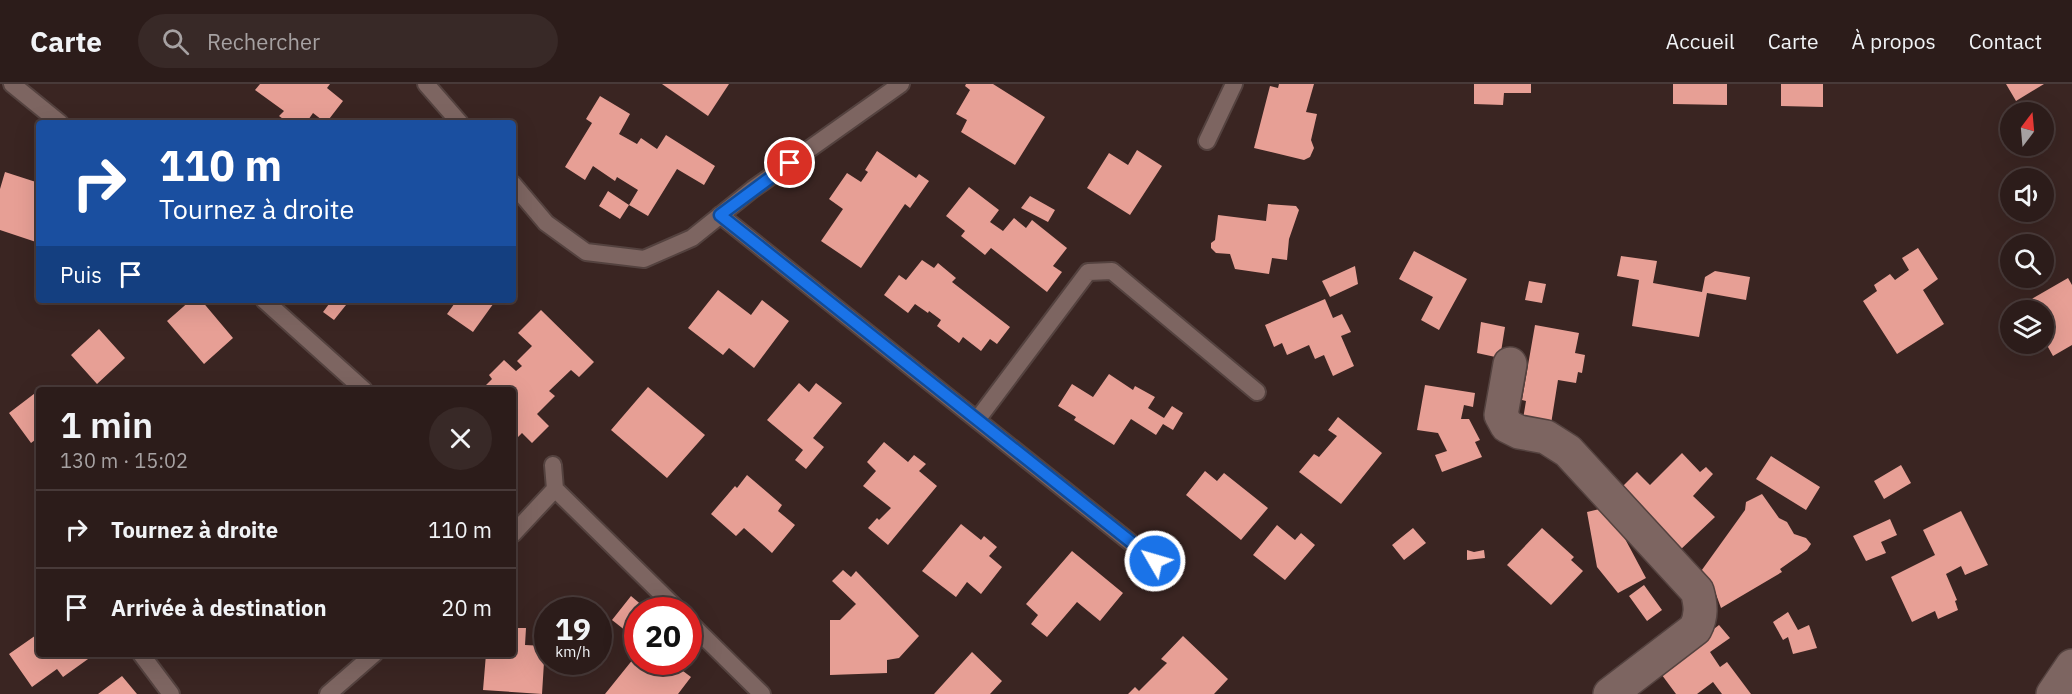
<!DOCTYPE html>
<html lang="fr">
<meta charset="utf-8">
<style>
body{margin:0;font-family:"IBM Plex Sans",sans-serif;background:#382927;color:#f1f3f6;height:100vh;display:flex;flex-direction:column;font-size:22px;white-space:nowrap}
*{box-sizing:border-box;margin:0}
p{font-size:20px;color:#a6a1a2}
.icon{flex:none;width:33px;height:33px;fill:none;stroke:currentColor;stroke-width:2;stroke-linecap:round;stroke-linejoin:round}
.map{position:relative;flex:1;overflow:hidden}
.drawer{position:absolute;left:36px;top:303px;width:480px;height:270px;display:flex;flex-direction:column;background:#2c1c1a;border-radius:6px;box-shadow:0 6px 24px #0002,0 0 0 2px #483a39}
.drawer>*{flex:none}
.guide{position:absolute;left:36px;top:36px;width:480px;height:183px;border-radius:6px;box-shadow:0 6px 24px #0002,0 0 0 2px #483a39;background:#1a4fa0;color:#fff;overflow:hidden}
.needle{width:39px;rotate:16deg}
.tools{position:absolute;left:2000px;top:18px;display:grid;gap:12px}
.tools a{display:grid;place-items:center;width:54px;height:54px;border-radius:50%;background:#2c1c1a;box-shadow:0 6px 24px #0002,0 0 0 2px #483a39;font-size:30px}
.speed{position:absolute;left:534px;top:513px;display:flex;gap:12px;font-size:30px;font-weight:700;text-align:center}
.speed>*{display:grid;place-content:center;width:78px;height:78px;border-radius:50%;background:#2c1c1a;box-shadow:0 6px 24px #0002,0 0 0 2px #483a39;line-height:1}
.speed small{font-size:15px;font-weight:400}
.speed .limit{border:9px solid #d22;background:#fff;color:#111}
.pin{position:absolute;display:grid;place-items:center;width:51px;height:51px;color:#fff;margin:-26px;border:3px solid #fff;border-radius:50%;box-shadow:0 2px 6px #0007}
.me{position:absolute;width:66px;margin:-33px;rotate:308deg;stroke-linejoin:round;filter:drop-shadow(0 0 4px #0008)}
.turn{display:flex;align-items:center;gap:21px;height:126px;padding:0 24px;font-size:27px}
.turn .icon{width:78px;height:78px;stroke-width:2.5}
.turn b{display:block;font-size:42px;line-height:51px}
.then{display:flex;align-items:center;height:57px;padding:0 24px;background:#0003;gap:12px;font-size:22px}
.round{display:grid;place-items:center;flex:none;width:63px;height:63px;border-radius:32px;background:#382927}
.summary{display:flex;align-items:center;justify-content:space-between;height:102px;padding:0 24px}
h1{font-size:36px;font-weight:600;line-height:45px}
ul{padding:0;list-style:none}
li{display:flex;align-items:center;gap:18px;height:78px;padding:0 24px;border-top:2px solid #483a39}
li div{flex:1}
li b{display:block;font-size:22px}
li em{font-style:normal}
header{display:flex;align-items:center;gap:36px;box-sizing:border-box;height:84px;padding:0 30px;background:#2c1c1a;border-bottom:2px solid #483a39}
header strong{font-size:28px}
nav{display:flex;gap:33px;margin-inline-start:auto;font-size:21px}
.search{width:420px;height:54px;background:#382927;display:flex;align-items:center;gap:15px;box-sizing:border-box;padding:0 21px;border-radius:33px;color:#a6a1a2;font-size:22px}
.map>svg:first-child{display:block}
.building{fill:#e79f95}
.lines{fill:none;stroke-linecap:round;stroke-linejoin:round}
.service-casing{stroke:#54423f;stroke-width:20}
.minor-casing{stroke:#54423f;stroke-width:36}
.service{stroke:#7d6561;stroke-width:16}
.minor{stroke:#7d6561;stroke-width:33}
.route-casing{stroke:#114b97;stroke-width:15}
.route{stroke:#1a73e8;stroke-width:10}
</style>
<header>
<strong>Carte</strong>
<div class="search"><svg class="icon" aria-label="search" viewBox="0 0 24 24"><circle cx="10" cy="10" r="6"/><path d="M15 15l6 6"/></svg>Rechercher</div>
<nav><a>Accueil</a><a>Carte</a><a>À propos</a><a>Contact</a></nav>
</header>
<div class="map">
<svg width="2072" height="610" viewBox="0 0 2072 610">
<rect width="100%" height="100%" fill="#3a2522"/>
<path class="building" d="M260 0H330L327 4 343 17 326 39 313 29 306 39H289L279 32 284 27 255 6Z
M662 0H729L708 32Z
M966 0H993L1045 33 1015 81 961 48 967 36 956 30 970 6 965 2Z
M1279 0H1314L1306 28 1317 30 1311 56 1314 64 1310 73 1304 76 1254 64 1270 2 1278 4Z
M1474 0H1531V9H1504L1503 21 1474 20Z
M1673 0H1727V21L1673 20Z
M1781 0H1823V23L1781 22Z
M2006 0H2044L2016 17Z
M600 12 630 30 619 50 637 60 641 54 657 65 666 51 715 82 704 101 677 85 648 132 629 121 638 106 617 93 615 97 593 82 585 96 565 83 592 39 586 35Z
M1137 66 1162 82 1130 131 1087 104 1109 69 1128 81Z
M877 67 916 94 919 90 929 97 910 124 905 120 861 184 821 157 843 125 829 115 847 89 861 98 868 88 865 86Z
M5 88 39 99 36 118 39 119V159L0 146V105Z
M969 103 999 126 990 138 1003 147 1014 134 1026 144 1032 136 1067 164 1053 182 1062 188 1047 208 991 164 985 171 961 152 965 147 946 132Z
M608 107 629 121 620 135 599 122Z
M1030 112 1055 126 1048 138 1021 124Z
M1268 120 1296 122 1299 126 1289 155 1287 176 1272 174 1269 190 1235 185 1230 170 1216 169 1211 164V159L1215 156 1218 131 1266 137Z
M1918 164 1938 195 1923 206 1944 240 1897 270 1863 217 1877 207 1874 201 1890 190 1895 196 1909 186 1902 174Z
M1414 167 1467 195 1439 246 1421 236 1433 213 1399 195Z
M1621 172 1657 177 1653 199 1702 208 1705 193 1715 187 1750 193 1746 216 1707 209 1699 253 1632 242 1639 196 1617 192Z
M922 176 934 184 938 179 956 194 952 198 1010 243 997 260 990 255 981 267 963 253 959 259 937 242 941 236 929 227 928 229 915 220 908 229 884 211 899 191 906 196Z
M1355 182 1358 200 1330 213 1322 197Z
M2068 194 2072 201V261L2053 272 2043 254V226H2027L2023 220Z
M1529 197 1546 200 1542 219 1525 216Z
M718 206 751 231 762 216 789 237 754 284 729 264 723 271 688 244Z
M1325 215 1333 234 1342 230 1351 248 1341 252 1354 282 1333 292 1324 271 1315 275 1309 261 1287 271 1282 259 1274 263 1265 241Z
M191 216H201L233 254 204 280 167 237Z
M332 216H350L334 236 323 228Z
M457 216H496L473 248 447 230Z
M541 226 594 278 579 293 571 286 549 307 555 312 537 330 549 342 532 359 522 349 517 354 513 351V306H481L492 295 489 291 504 276 516 287 522 282 517 277 532 262 518 249Z
M1481 238 1505 243 1500 274 1477 269Z
M1535 241 1579 249 1575 269 1585 271 1582 289 1578 288 1576 299 1558 296 1551 340 1523 335 1526 317 1522 316Z
M99 245 125 274 97 300 71 271Z
M1109 290 1133 306 1135 302 1155 313 1148 324 1164 334 1172 322 1183 329 1173 346 1163 340 1156 351 1131 335 1114 361 1074 336 1076 333 1058 322 1072 300 1093 313Z
M799 299 809 308 816 299 842 319 813 354 824 363 806 385 795 376 803 366 767 336Z
M1425 301 1475 309 1473 323 1464 321 1461 335H1469L1480 356 1475 358 1482 373 1442 388 1435 371 1447 367 1438 349 1417 346Z
M43 303 46 306H39V353L31 359 9 329Z
M648 303 705 351 667 394 611 346Z
M1338 333 1382 369 1341 420 1299 388 1314 370 1319 373 1337 352 1328 346Z
M884 358 908 378 914 371 926 380 919 387 937 402 888 461 868 444 877 434 879 436 891 424 863 402 876 387 867 378Z
M1682 369 1700 388 1706 383 1713 390 1693 412 1715 433 1679 467 1621 404 1637 388 1650 401Z
M1771 372 1820 403 1806 426 1756 395Z
M1901 381 1911 399 1884 415 1874 397Z
M1205 387 1217 397 1224 389 1268 424 1241 456 1186 411Z
M747 391 782 421 778 427 795 441 772 469 744 444 736 452 711 430 735 402 737 404Z
M1762 410 1779 434 1787 438 1794 450 1806 454 1811 460 1807 466 1780 485 1782 488 1721 524 1713 502 1699 490 1745 426 1746 418Z
M1608 423 1646 494 1618 509 1597 483 1587 428Z
M1961 427 1988 481 1965 491 1961 482 1946 490 1957 516 1955 517 1958 526 1938 535 1935 527 1912 538 1891 493 1935 471 1923 446Z
M1890 435 1897 451 1881 458 1886 469 1866 477 1853 452Z
M961 440 981 456 984 452 997 463 989 472 1002 483 981 510 967 498 956 513 922 487Z
M1277 441 1295 456 1301 449 1315 461 1285 496 1253 471Z
M1413 444 1426 459 1404 476 1392 461Z
M1542 444 1574 473 1571 476 1583 487 1551 521 1507 481Z
M1467 466 1474 468 1484 466 1485 474 1467 476Z
M1072 467 1123 509 1100 537 1077 518 1047 553 1031 540 1038 531 1026 520Z
M843 486 851 493 856 487 919 552 899 574 887 576V589L830 591V536H840L856 520 832 497Z
M1644 501 1662 526 1647 537 1629 512Z
M631 512 644 523 641 526H638V532L626 547 612 536Z
M1788 528 1798 546 1809 541 1817 564 1793 570 1788 553 1783 556 1773 538Z
M1719 541 1730 554 1710 568 1720 583 1727 578 1751 610H1722L1713 598 1697 610H1676L1659 587Z
M513 544H526L525 561 545 562 542 610 483 606 486 570H513Z
M39 549V570H95L63 593 57 585 32 603 9 570Z
M1183 552 1228 595 1214 610H1128L1135 603 1139 607 1167 579 1161 575Z
M972 568 1002 597 990 610H934Z
M638 569V578H671L691 593 678 610H605Z
M122 592 137 610H98Z"/>
<g class="lines">
<defs>
<path id="service" d="M12 0 60 39
M426 0 460 39
M1207 57 1234 0
M513 100 546 139 586 168 644 175 692 154 753 105 901 0
M720 131 1155 478
M264 216 364 306
M977 336 1088 188 1112 187 1257 308
M555 405 678 526
M513 450 555 405 553 381
M688 537 762 610
M141 570 171 610
M328 610 374 570"/>
<path id="minor" d="M1510 280 1501 331 1507 342 1519 348 1546 353 1568 367 1697 507C1701 521 1702 532 1695 545L1610 610
M2053 610 2072 582"/>
</defs>
<use href="#service" class="service-casing"/>
<use href="#minor" class="minor-casing"/>
<use href="#service" class="service"/>
<use href="#minor" class="minor"/>
</g>
<g class="lines">
<defs>
<path id="route" d="M790 79 720 131 1155 477"/>
</defs>
<use href="#route" class="route-casing"/>
<use href="#route" class="route"/>
</g>
</svg>
<div class="tools">
<a><svg class="needle" viewBox="-14 -14 28 28"><path d="M0-13l5 13h-10z" fill="#e53935"/><path d="M0 13l5-13h-10z" fill="#a6a1a2"/></svg></a>
<a><svg class="icon" aria-label="sound" viewBox="0 0 24 24"><path d="M4 9h4l5-4v14l-5-4H4zM17 9q2 3 0 6"/></svg></a>
<a><svg class="icon" aria-label="search" viewBox="0 0 24 24"><circle cx="10" cy="10" r="6"/><path d="M15 15l6 6"/></svg></a>
<a><svg class="icon" aria-label="layers" viewBox="0 0 24 24"><path d="M12 4l9 5-9 5-9-5zM3 14l9 5 9-5"/></svg></a>
</div>
<div class="speed"><div>19<small>km/h</small></div><div class="limit">20</div></div>
<div class="pin" style="left:790px;top:79px;background:#d93025"><svg class="icon" aria-label="arrive" viewBox="0 0 24 24"><path d="M6 21V4h12l-3 4 3 4H6"/></svg></div>
<svg class="me" style="left:1155px;top:477px" viewBox="-20 -20 40 40"><circle r="17" fill="#1a73e8" stroke="#fff" stroke-width="3"/><path d="M0-11L8 9 0 5-8 9z" fill="#fff"/></svg>
<div class="guide">
<div class="turn"><svg class="icon" aria-label="right" viewBox="0 0 24 24"><path d="M7 20v-9h11M14 6l5 5-5 5"/></svg><div><b>110 m</b>Tournez à droite</div></div>
<div class="then">Puis<svg class="icon" aria-label="arrive" viewBox="0 0 24 24"><path d="M6 21V4h12l-3 4 3 4H6"/></svg></div>
</div>
<section class="drawer">
<div class="summary"><div><h1>1 min</h1><p>130 m · 15:02</p></div><a class="round"><svg class="icon" aria-label="close" viewBox="0 0 24 24"><path d="M6 6l12 12M18 6L6 18"/></svg></a></div>
<ul>
<li><svg class="icon" aria-label="right" viewBox="0 0 24 24"><path d="M7 20v-9h11M14 6l5 5-5 5"/></svg><div><b>Tournez à droite</b></div><em>110 m</em></li>
<li><svg class="icon" aria-label="arrive" viewBox="0 0 24 24"><path d="M6 21V4h12l-3 4 3 4H6"/></svg><div><b>Arrivée à destination</b></div><em>20 m</em></li>
</ul>
</section>
</div>
